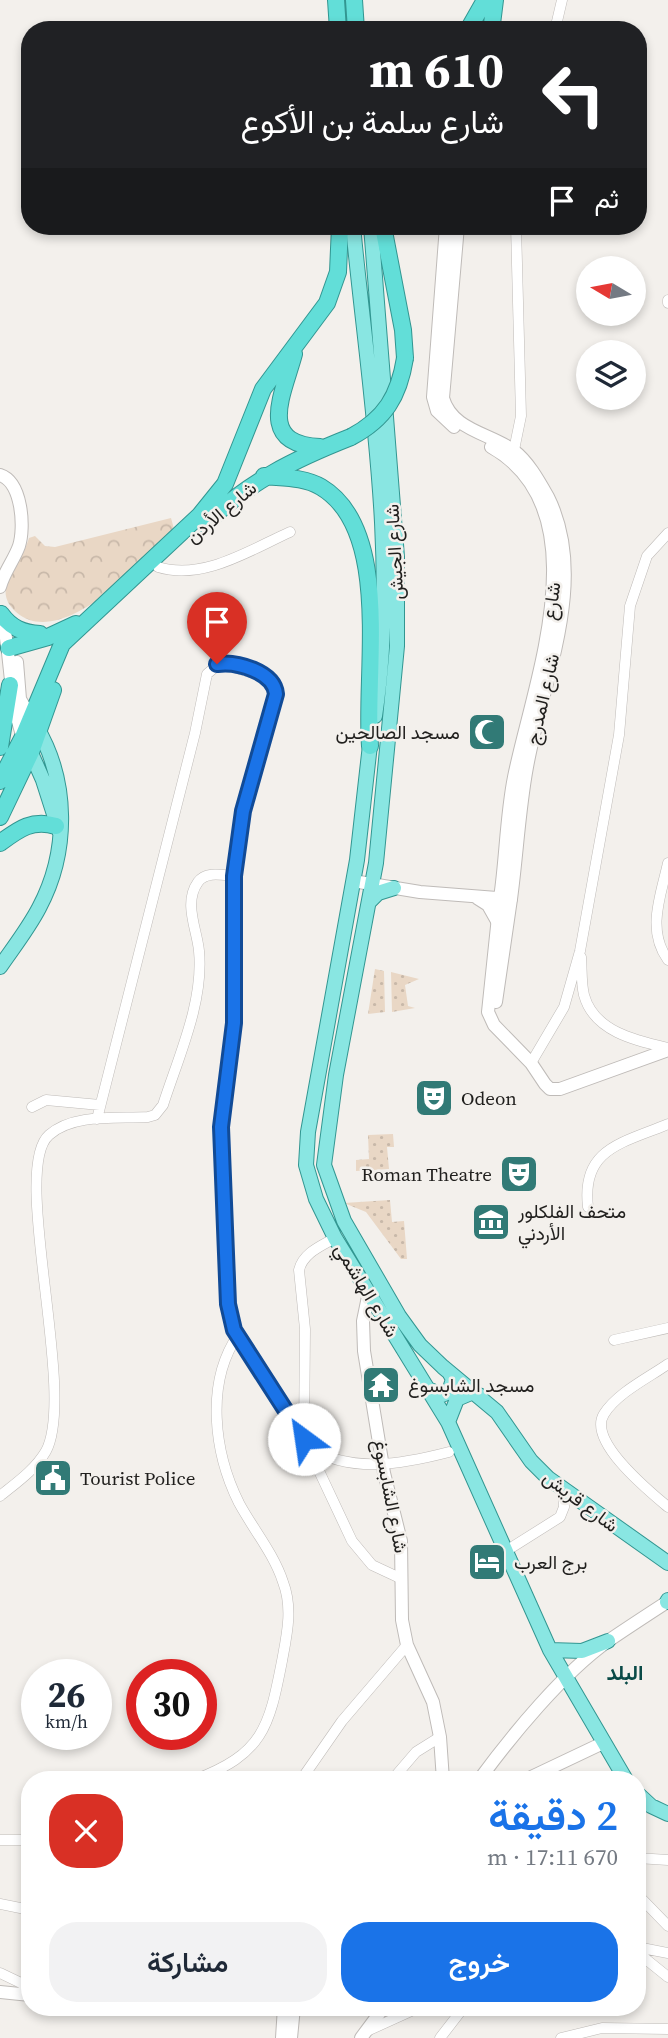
<!DOCTYPE html>
<html lang="ar">
<meta charset="utf-8">
<style>
body{margin:0;font-family:"Source Serif 4",Vazirmatn,serif;background:#f2f2f3;color:#1f2937;direction:rtl;height:100vh;display:flex;flex-direction:column;font-size:26px;white-space:nowrap}
*{box-sizing:border-box;margin:0}
p{font-size:23px;color:#747a83}
.icon{flex:none;width:38px;height:38px;fill:none;stroke:currentColor;stroke-width:2;stroke-linecap:round;stroke-linejoin:round}
.map{position:relative;flex:1;overflow:hidden;direction:ltr}
.details{position:absolute;left:21px;top:1771px;width:625px;height:245px;display:flex;flex-direction:column;background:#fff;border-radius:28px;box-shadow:0 4px 10px #0003;direction:rtl}
.details>*{flex:none}
.top-card{position:absolute;left:21px;top:21px;width:626px;height:214px;border-radius:28px;box-shadow:0 4px 10px #0003;direction:rtl;background:#202124;color:#fff;overflow:hidden}
.needle{width:46px;rotate:280deg}
.buttons{position:absolute;left:576px;top:256px;display:grid;gap:14px}
.buttons a{display:grid;place-items:center;width:70px;height:70px;border-radius:50%;background:#fff;box-shadow:0 4px 10px #0003;font-size:35px}
.speed{position:absolute;left:21px;top:1659px;display:flex;gap:14px;font-size:35px;font-weight:700;text-align:center}
.speed>*{display:grid;place-content:center;width:91px;height:91px;border-radius:50%;background:#fff;box-shadow:0 4px 10px #0003;line-height:1}
.speed small{font-size:18px;font-weight:400}
.speed .limit{border:10px solid #d22;background:#fff;color:#111}
.pin{position:absolute;display:grid;place-items:center;width:60px;height:60px;color:#fff;margin:-72px -30px;border-radius:50% 50% 50% 0;rotate:-45deg;box-shadow:0 0 7px #0007}
.pin .icon{rotate:45deg}
.me{position:absolute;width:77px;margin:-38px;rotate:329deg;stroke-linejoin:round;filter:drop-shadow(0 0 5px #0008)}
.turn{display:flex;align-items:center;gap:24px;height:147px;padding:0 28px;font-size:32px}
.turn .icon{width:91px;height:91px;stroke-width:2.5}
.turn b{display:block;font-size:49px;line-height:60px}
.then{display:flex;align-items:center;height:66px;padding:0 28px;background:#0003;gap:14px;font-size:26px}
.round{display:grid;place-items:center;flex:none;width:74px;height:74px;border-radius:28px;background:#f2f2f3}
.headline{display:flex;align-items:center;justify-content:space-between;height:119px;padding:0 28px}
h1{font-size:42px;font-weight:600;line-height:52px;color:#1a73e8}
.primary-button{display:flex;gap:14px;margin-top:auto;padding:14px 28px}
.primary-button a{flex:1;height:80px;border-radius:28px;background:#1a73e8;color:#fff;font-size:28px;font-weight:600;line-height:80px;text-align:center}
.primary-button a+a{background:#f2f2f3;color:#1f2937}
.map>svg:first-child{display:block}
.grass{fill:url(#grass-dots)}
.park{fill:url(#park-crowns)}
.lines{fill:none;stroke-linecap:round;stroke-linejoin:round}
.minor-casing{stroke:#bfbbb8;stroke-width:11}
.tertiary-casing{stroke:#bfbbb8;stroke-width:14}
.secondary-casing{stroke:#bfbbb8;stroke-width:14}
.primary-casing{stroke:#329691;stroke-width:16}
.trunk-casing{stroke:#329691;stroke-width:18}
.minor{stroke:#fff;stroke-width:10}
.tertiary{stroke:#fff;stroke-width:12}
.secondary{stroke:#fff;stroke-width:12}
.primary{stroke:#89e6e2;stroke-width:14}
.trunk{stroke:#62ded8;stroke-width:16}
.trunk-bridge-casing{stroke:#329691;stroke-width:18;stroke-linecap:butt}
.trunk-bridge{stroke:#62ded8;stroke-width:16}
.route-casing{stroke:#114b97;stroke-width:18}
.route{stroke:#1a73e8;stroke-width:12}
.labels{text-anchor:middle;dominant-baseline:central;stroke-width:5;stroke-linejoin:round;paint-order:stroke}
.street-label{font-size:19px;fill:#201f1d;stroke:#f3f0ec}
.poi-label{font-size:19px;fill:#201f1d;stroke:#f3f0ec;text-anchor:start}
.neighbourhood-label{font-size:21px;font-weight:bold;fill:#0a4a47;stroke:#f3f0ec}
</style>
<div class="map">
<svg width="668" height="2038" viewBox="0 0 668 2038">
<defs>
<pattern id="grass-dots" width="8" height="8" patternUnits="userSpaceOnUse" patternTransform="scale(1.75)"><rect width="8" height="8" fill="#e9d7c5"/><path d="M2 2h.1M6 6h.1" fill="none" stroke="#c8b8a9" stroke-width="1.8" stroke-linecap="round"/></pattern>
<pattern id="park-crowns" width="20" height="18" patternUnits="userSpaceOnUse" patternTransform="scale(1.75)"><rect width="20" height="18" fill="#e9d7c5"/><path d="M2 6a3 3 0 1 1 6 0M12 15a3 3 0 1 1 6 0" fill="none" stroke="#c8b8a9"/></pattern>
</defs>
<rect width="100%" height="100%" fill="#f3f0ec"/>
<path class="grass" d="M375 969 384 971 385 1012 368 1014Z
M391 972 419 979 405 985 408 1006 415 1008 392 1012Z
M393 1134 394 1147H387L389 1169 356 1171V1160L369 1159 368 1135Z
M390 1200 392 1222 404 1221 407 1259H401L366 1212 344 1203Z"/>
<path class="park" d="M171 518 174 529 171 538C139 565 60 651 16 612 9 606 4 597 6 588 10 570 24 556 29 538L35 536 45 546 55 547Z"/>
<g class="lines">
<defs>
<path id="minor" d="M555 30 562 0
M668 300V303
M514 450 521 416 516 226
M158 567C203 581 250 550 290 532
M668 863C661 895 646 930 668 960
M581 957C582 969 581 983 584 995 594 1032 637 1041 668 1048
M531 1063 564 1007 580 951 619 735 630 606 647 556 668 533
M32 1107 46 1100 100 1105
M97 1119 195 733 207 674 220 663 272 679 276 694 243 811 234 876V1023L221 1127 227 1304 234 1330 304 1439 352 1541 372 1565 402 1579
M588 1207C581 1148 623 1143 668 1124
M614 1340 668 1328
M668 1364C648 1378 617 1393 604 1414 587 1441 649 1491 668 1507
M304 1438 305 1329 299 1270C303 1253 321 1246 335 1238
M308 1447C351 1474 403 1464 449 1452
M0 1496C16 1483 35 1470 46 1451 77 1393 10 1169 49 1135 74 1113 118 1119 148 1117L155 1115 163 1105C178 1058 204 1002 199 951 197 929 183 903 198 882 206 871 222 875 234 876
M506 1551 560 1517 564 1507 563 1489
M194 1780C263 1754 269 1728 282 1661 287 1634 293 1608 283 1582 274 1554 253 1529 239 1503 214 1453 205 1383 238 1335
M301 1780 342 1721 407 1645
M392 1780 416 1752 440 1737
M0 1840H30
M637 1858 668 1860
M637 1894 668 1926
M0 1904 30 1910
M637 1947 668 1953
M637 1952 668 1977
M0 1973 21 1983 30 1992
M367 2031 420 2007
M440 2038 464 2007
M561 2038 602 2028 668 2029"/>
<path id="tertiary" d="M0 475C22 482 25 527 19 546 14 560 4 572 0 587
M2 617C12 657 8 698 23 737
M17 662 20 699 31 718
M500 898 488 1012 494 1025 531 1063 545 1084 550 1089H560L668 1050
M496 1002 511 899"/>
<path id="secondary" d="M446 226 433 397 437 411 454 427
M491 447C603 510 533 682 514 777 506 817 506 858 500 898
M353 881 420 892 511 899C517 855 519 810 527 767 542 682 590 581 548 497 539 481 528 461 513 450 489 433 452 430 443 398L458 226
M477 898 488 905 497 921
M369 1292 363 1321 364 1351 384 1473 401 1541 402 1620 407 1645 433 1702 440 1737 443 1780
M479 1780C512 1735 563 1673 608 1641 627 1628 647 1615 667 1602
M525 1780 603 1743
M0 1992 30 1995
M282 2038 284 2007
M291 2038 294 2007
M361 2038 384 2007"/>
<path id="primary" d="M353 226C368 384 399 559 375 716
M371 226 397 557V646L376 863 336 1075 324 1165 344 1221 399 1316 420 1345 443 1367 497 1412 531 1461 548 1478 668 1563
M371 736 357 860 308 1132 306 1165 316 1199 335 1238 448 1422 550 1650 626 1780
M27 744 43 780 60 833
M369 902 378 893 394 888
M0 967C13 948 28 929 39 908 69 852 69 781 36 726
M428 1389 442 1395 449 1392 453 1379 449 1372
M448 1422 457 1399 471 1393 479 1395
M667 1602 668 1600
M550 1650 582 1651 608 1641
M637 1793 651 1806 668 1814"/>
<path id="trunk" d="M336 0 338 30
M354 0 356 30
M492 24 495 0
M468 30 485 0
M383 226 403 330 405 358
M294 354C283 395 256 444 320 447
M264 476C283 478 304 477 321 487 393 530 364 674 370 746
M205 524C248 482 295 459 351 437
M1 614C11 628 23 633 40 634
M9 648 48 637 76 624
M0 747 10 685
M0 781 23 737 62 644 200 515 225 484 263 389 327 303 338 272 340 226
M0 817 31 752 53 690
M0 843C19 829 32 819 56 826"/>
</defs>
<use href="#minor" class="minor-casing"/>
<use href="#tertiary" class="tertiary-casing"/>
<use href="#secondary" class="secondary-casing"/>
<use href="#primary" class="primary-casing"/>
<use href="#trunk" class="trunk-casing"/>
<use href="#minor" class="minor"/>
<use href="#tertiary" class="tertiary"/>
<use href="#secondary" class="secondary"/>
<use href="#primary" class="primary"/>
<use href="#trunk" class="trunk"/>
<defs>
<path id="trunk-bridge" d="M351 437C385 419 399 396 405 358"/>
</defs>
<use href="#trunk-bridge" class="trunk-bridge-casing"/>
<use href="#trunk-bridge" class="trunk-bridge"/>
</g>
<g class="lines">
<defs>
<path id="route" d="M217 664C237 661 274 672 276 694L243 811 234 876V1023L221 1127 228 1304 234 1330 304 1439"/>
</defs>
<use href="#route" class="route-casing"/>
<use href="#route" class="route"/>
</g>
<defs>
<symbol id="mosque-square" viewBox="-11 -11 22 22"><rect x="-9" y="-9" width="18" height="18" rx="4" fill="#317a76" stroke="#f3f0ec"/><path d="M3.5-4.9A6 6 0 1 0 3.5 4.9A5 5 0 1 1 3.5-4.9Z" fill="#fff"/></symbol>
<symbol id="theatre-square" viewBox="-11 -11 22 22"><rect x="-9" y="-9" width="18" height="18" rx="4" fill="#317a76" stroke="#f3f0ec"/><path d="M-5-5.5Q0-4 5-5.5V0Q5 5 0 6Q-5 5-5 0ZM-3.3-2.5H-1v1.5H-3.3ZM1-2.5H3.3v1.5H1ZM-2.8 1Q0 5.5 2.8 1Z" fill="#fff"/></symbol>
<symbol id="museum-square" viewBox="-11 -11 22 22"><rect x="-9" y="-9" width="18" height="18" rx="4" fill="#317a76" stroke="#f3f0ec"/><path d="M0-6L6-3V-2H-6V-3ZM-5-1h2V3h-2ZM-1-1h2V3h-2ZM3-1h2V3H3ZM-6 4H6V6H-6Z" fill="#fff"/></symbol>
<symbol id="temple-square" viewBox="-11 -11 22 22"><rect x="-9" y="-9" width="18" height="18" rx="4" fill="#317a76" stroke="#f3f0ec"/><path d="M0-6L5-2H3V0L6.5 2.5H4V6H1.5V3h-3V6H-4V2.5H-6.5L-3 0V-2H-5Z" fill="#fff"/></symbol>
<symbol id="civic-square" viewBox="-11 -11 22 22"><rect x="-9" y="-9" width="18" height="18" rx="4" fill="#317a76" stroke="#f3f0ec"/><path d="M-.6-6.5H3V-4.5H.6V-3L4-1V1h2V6H-6V1h2V-1L-.6-3ZM-1.2 2.5V6h2.4V2.5Z" fill="#fff"/></symbol>
<symbol id="hotel-square" viewBox="-11 -11 22 22"><rect x="-9" y="-9" width="18" height="18" rx="4" fill="#317a76" stroke="#f3f0ec"/><path d="M-6-4.5h1.5V1H6V5H4.5V3h-9V5H-6ZM-4 0a1.8 1.8 0 1 1 3.6 0ZM.5 0V-2.5h3Q6-2.5 6 0Z" fill="#fff"/></symbol>
</defs>
<g fill-rule="evenodd">
<use href="#mosque-square" x="465" y="710" width="44" height="44"/>
<use href="#theatre-square" x="412" y="1076" width="44" height="44"/>
<use href="#theatre-square" x="497" y="1152" width="44" height="44"/>
<use href="#museum-square" x="469" y="1200" width="44" height="44"/>
<use href="#temple-square" x="359" y="1363" width="44" height="44"/>
<use href="#civic-square" x="31" y="1456" width="44" height="44"/>
<use href="#hotel-square" x="465" y="1540" width="44" height="44"/>
</g>
<g class="labels">
<g class="street-label">
<text transform="translate(221 512) rotate(-40)">شارع الأردن</text>
<text transform="translate(394 552) rotate(-93)">شارع الجيش</text>
<text transform="translate(551 601) rotate(-82)">شارع</text>
<text transform="translate(542 699) rotate(-77)">شارع المدرج</text>
<text transform="translate(367 1290) rotate(59)">شارع الهاشمي</text>
<text transform="translate(391 1496) rotate(79)">شارع الشابسوغ</text>
<text transform="translate(581 1501) rotate(37)">شارع قريش</text>
</g>
<g class="poi-label">
<text x="460" y="732" text-anchor="end">مسجد الصالحين</text>
<text x="461" y="1098">Odeon</text>
<text x="492" y="1174" text-anchor="end">Roman Theatre</text>
<text x="518" y="1211">متحف الفلكلور<tspan x="518" dy="22">الأردني</tspan></text>
<text x="408" y="1385">مسجد الشابسوغ</text>
<text x="80" y="1478">Tourist Police</text>
<text x="514" y="1562">برج العرب</text>
</g>
<g class="neighbourhood-label">
<text x="625" y="1672">البلد</text>
</g>
</g>
</svg>
<div class="buttons">
<a><svg class="needle" viewBox="-14 -14 28 28"><path d="M0-13l5 13h-10z" fill="#e53935"/><path d="M0 13l5-13h-10z" fill="#747a83"/></svg></a>
<a><svg class="icon" aria-label="layers" viewBox="0 0 24 24"><path d="M12 4l9 5-9 5-9-5zM3 14l9 5 9-5"/></svg></a>
</div>
<div class="speed"><div>26<small>km/h</small></div><div class="limit">30</div></div>
<div class="pin" style="left:217px;top:664px;background:#d93025"><svg class="icon" aria-label="arrive" viewBox="0 0 24 24"><path d="M6 21V4h12l-3 4 3 4H6"/></svg></div>
<svg class="me" style="left:304px;top:1439px" viewBox="-20 -20 40 40"><circle r="19" fill="#fff"/><path d="M0-13L10 11 0 6-10 11z" fill="#1a73e8"/></svg>
<div class="top-card">
<div class="turn"><svg class="icon" aria-label="left" viewBox="0 0 24 24"><path d="M17 20v-9H6M10 6l-5 5 5 5"/></svg><div><b>610 m</b>شارع سلمة بن الأكوع</div></div>
<div class="then">ثم<svg class="icon" aria-label="arrive" viewBox="0 0 24 24"><path d="M6 21V4h12l-3 4 3 4H6"/></svg></div>
</div>
<section class="details">
<div class="headline"><div><h1>2 دقيقة</h1><p>670 m · 17:11</p></div><a class="round" style="background:#d93025;color:#fff"><svg class="icon" aria-label="close" viewBox="0 0 24 24"><path d="M6 6l12 12M18 6L6 18"/></svg></a></div>
<div class="primary-button"><a>خروج</a><a>مشاركة</a></div>
</section>
</div>
